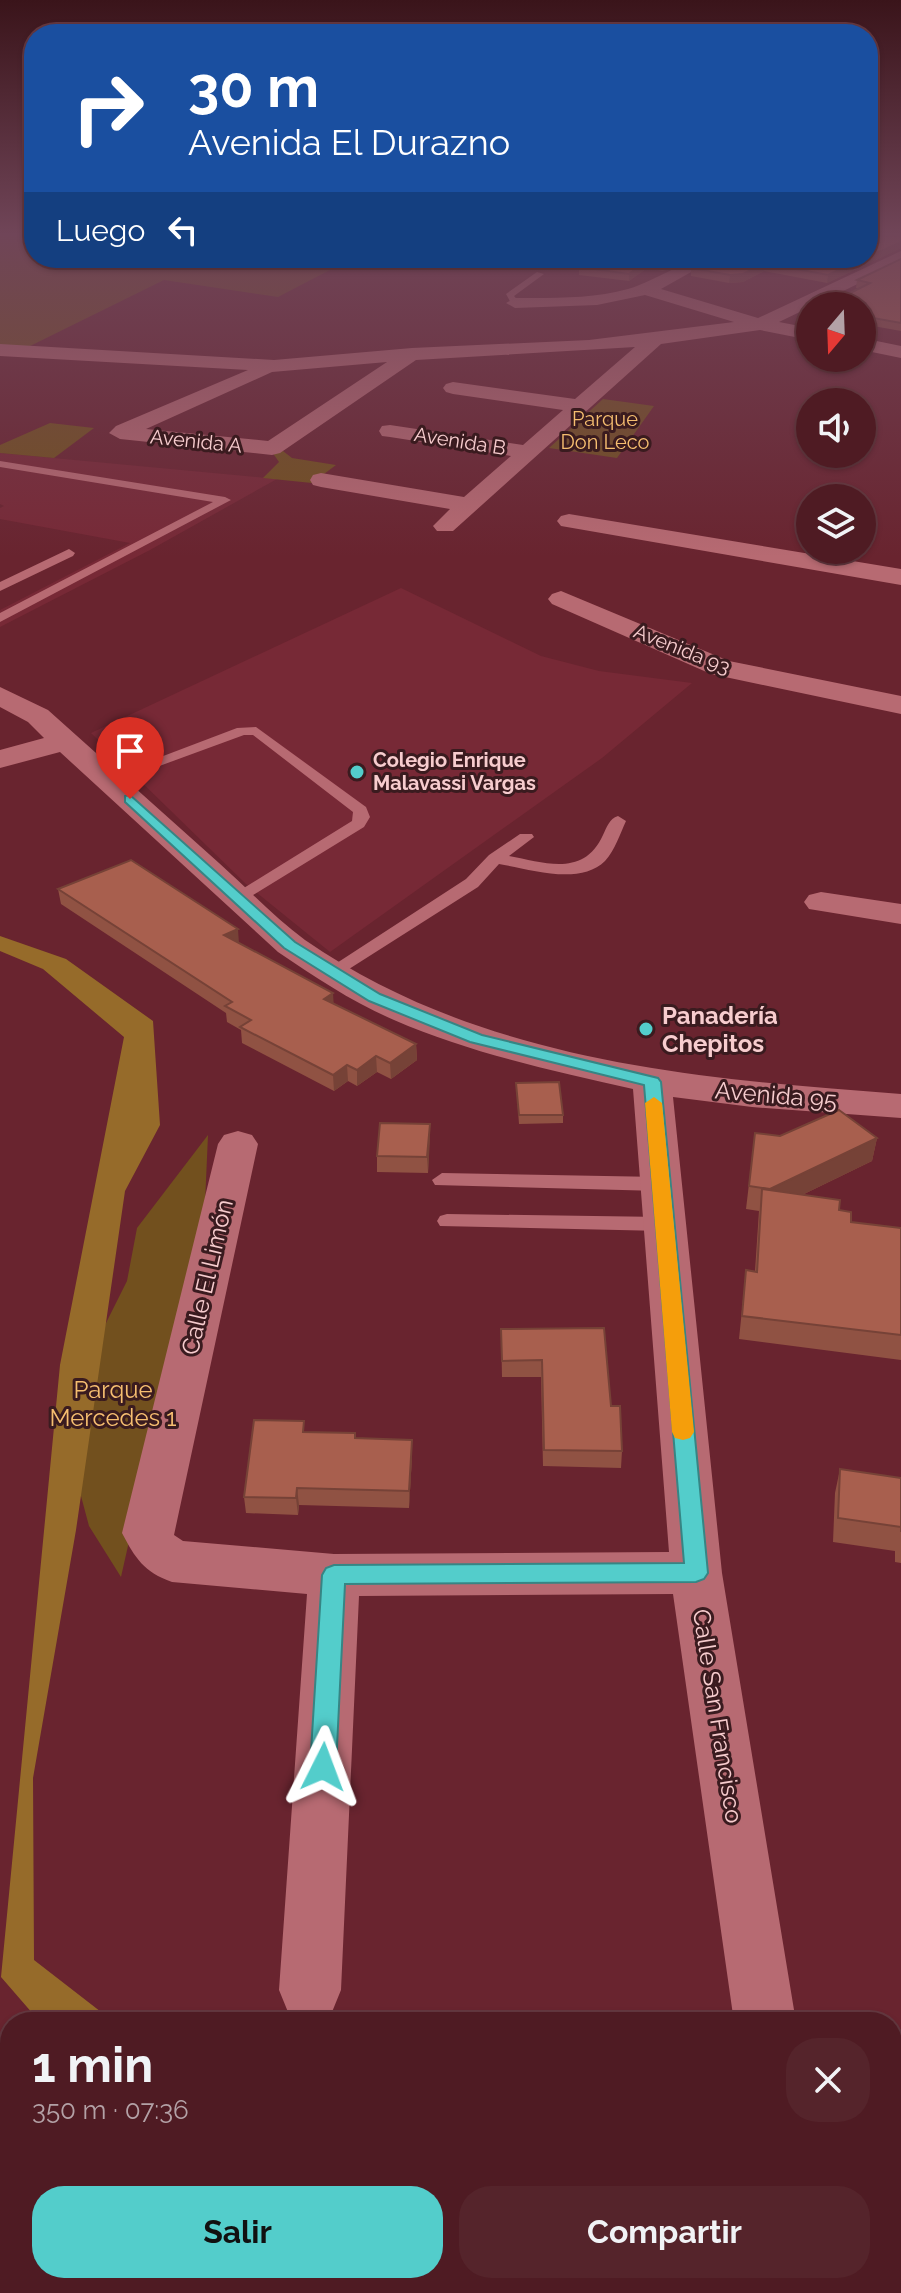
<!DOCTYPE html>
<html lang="es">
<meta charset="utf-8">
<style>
body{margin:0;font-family:Raleway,sans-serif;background:#55242b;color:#f1f3f6;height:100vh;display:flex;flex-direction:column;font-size:30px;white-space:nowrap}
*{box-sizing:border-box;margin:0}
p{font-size:26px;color:#b3a1a6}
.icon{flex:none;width:44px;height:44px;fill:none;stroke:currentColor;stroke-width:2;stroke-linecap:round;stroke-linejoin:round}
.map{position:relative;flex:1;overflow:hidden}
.details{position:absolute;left:0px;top:2012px;width:902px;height:282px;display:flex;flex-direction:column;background:#4f1b23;border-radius:32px 32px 0 0;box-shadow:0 2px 6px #0004,0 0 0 2px #663941}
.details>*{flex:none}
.hud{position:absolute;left:24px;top:24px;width:854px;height:244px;border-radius:32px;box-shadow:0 2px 6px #0004,0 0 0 2px #663941;background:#1a4fa0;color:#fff;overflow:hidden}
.needle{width:52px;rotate:199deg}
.buttons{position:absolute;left:796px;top:292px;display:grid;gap:16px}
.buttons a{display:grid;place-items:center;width:80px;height:80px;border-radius:50%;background:#4f1b23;box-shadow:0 2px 6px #0004,0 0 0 2px #663941;font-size:40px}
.pin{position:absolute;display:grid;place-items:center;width:68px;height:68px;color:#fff;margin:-82px -34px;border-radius:50% 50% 50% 0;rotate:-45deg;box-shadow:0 0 8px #0007}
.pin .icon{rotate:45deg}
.me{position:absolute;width:88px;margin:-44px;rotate:3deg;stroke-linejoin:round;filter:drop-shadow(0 0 6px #0008)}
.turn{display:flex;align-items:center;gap:28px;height:168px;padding:0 32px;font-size:36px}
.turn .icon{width:104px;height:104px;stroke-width:2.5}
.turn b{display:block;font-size:56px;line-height:68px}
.then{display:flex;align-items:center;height:76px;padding:0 32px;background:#0003;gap:16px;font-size:30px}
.round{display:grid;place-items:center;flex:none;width:84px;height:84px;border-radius:32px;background:#55242b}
.headline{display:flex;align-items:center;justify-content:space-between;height:136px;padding:0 32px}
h1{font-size:48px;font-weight:700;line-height:60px}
.button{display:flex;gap:16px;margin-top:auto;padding:16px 32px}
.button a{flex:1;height:92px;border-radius:32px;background:#53cdcb;color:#111;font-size:32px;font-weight:700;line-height:92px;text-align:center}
.button a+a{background:#55242b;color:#f1f3f6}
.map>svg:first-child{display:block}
.built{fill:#772936}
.green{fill:#72501e}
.forest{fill:#966b2a}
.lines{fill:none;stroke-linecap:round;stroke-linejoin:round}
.river{fill:#0d2746;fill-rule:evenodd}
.lane{fill:#b76a72;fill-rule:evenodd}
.street{fill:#b76a72;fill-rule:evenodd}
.wall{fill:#905243}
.shaded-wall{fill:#764237}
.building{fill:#a85f4e;stroke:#764237;stroke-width:2}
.route{fill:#53cdcb;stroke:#368584;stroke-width:2}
.slow{fill:#f59e0b}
.poi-dot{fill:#53cdcb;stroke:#3a1b1f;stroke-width:3}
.labels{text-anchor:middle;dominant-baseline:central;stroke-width:6;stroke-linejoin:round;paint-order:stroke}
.far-park-label{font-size:20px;fill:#f6be70;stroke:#3a1b1f}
.far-street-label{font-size:20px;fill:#f7ccce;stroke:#3a1b1f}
.far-poi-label{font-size:20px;font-weight:bold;fill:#f7ccce;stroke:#3a1b1f;text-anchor:start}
.poi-label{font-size:24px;font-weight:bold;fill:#f7ccce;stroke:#3a1b1f;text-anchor:start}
.street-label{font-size:24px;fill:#f7ccce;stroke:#3a1b1f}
.park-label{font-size:24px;fill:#f6be70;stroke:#3a1b1f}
</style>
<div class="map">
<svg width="901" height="2293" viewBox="0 0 901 2293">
<rect width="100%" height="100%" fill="#69242f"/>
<path class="built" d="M0 453 277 479 150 550 0 627V610L130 543 0 519V508L4 506 0 504Z
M401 588 541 656 599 671 692 683 602 758 330 952 246 884 91 733Z"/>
<path class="green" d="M0 236H34V258H353L278 297 164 280 24 349 0 346Z
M603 399 654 406 617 458 549 448Z
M50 423 94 428 54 458 0 453V445Z
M283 451 292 458 336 465 312 483 263 478 279 462 272 452Z
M208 1135 205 1203 121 1577 89 1526 62 1425 99 1337 127 1281 137 1228Z
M160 2284H382L380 2293H162Z"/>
<path class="forest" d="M0 936 66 959 153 1021 160 1125 125 1191 76 1530 33 1778 34 1960 114 2022H40L1 1977 60 1365 124 1037 43 969 0 951Z
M118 2284H226L228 2293H117Z"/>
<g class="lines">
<path class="river" d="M0 2202 10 2206V2284H64L61 2293H0Z"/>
<path class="lane" d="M537 272 544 274 514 296 520 303 512 305 506 294Z
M0 461 225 497 231 500 0 622V613L213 502 0 467Z
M69 549 75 553 73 556 0 591V582Z
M256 727 366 807 370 817 364 827 240 903 234 902 232 898 234 894 352 821 353 812 253 735H244L113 783 108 785 100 780 237 728Z
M618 816 626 821C620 834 615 850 605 861 580 886 529 869 499 864L478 887 338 976 332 977 323 972 466 879 489 855 520 834H532L534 837 509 856C546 863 584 877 603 835 607 827 609 819 618 816Z
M442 1173 660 1177 670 1184 660 1191 435 1185 432 1180Z
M447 1214 663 1217 670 1219 674 1224 670 1229 663 1231 440 1226 437 1221 440 1216Z"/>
<path class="street" d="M901 251V263L779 322 810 328V340L760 330 661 344 453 531H437L433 526 450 509 321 487 313 485 310 480 313 475 321 473 464 497 511 456 390 437 382 436 379 431 382 426 390 425 523 445 563 410 453 394 446 392 443 388 446 384 453 382 575 399 635 347 416 360 280 453 272 455 120 439 109 433 116 426 248 370 0 356V344L274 360 412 348 589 340 734 322 645 295 597 305 515 308 506 303 515 298C552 298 592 299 628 289 659 280 683 258 716 258L661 289 758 318ZM387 362 268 441 146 429 272 372Z
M862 338 901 346V358L862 350Z
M569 514 901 569V585L561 526 557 521 561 516Z
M561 591 729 661 901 696V714L711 674 552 604 548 599 552 594Z
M0 687 48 710C105 761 162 812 219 863 247 888 275 918 305 940 480 1061 695 1079 901 1094V1118L752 1107 673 1097 722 1573 796 2022H734L673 1594 359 1596 341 1990 332 2012 310 2021 288 2012 279 1990 307 1594 172 1582C144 1572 135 1558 122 1533L218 1144 224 1135 238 1131 252 1135 258 1144 174 1535 183 1541 334 1554 669 1552 633 1089C553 1071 470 1053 394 1020 352 1002 315 977 278 952L60 752 0 768V750L44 738 28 722 0 707Z
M821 892 901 904V924L809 909 804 902 809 895Z
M892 2279 898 2293H827L823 2284H892Z"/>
</g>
<path class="wall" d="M901 236V248L827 283 764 271 743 282 729 283 691 276V268Z
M593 258H697L692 259 663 271 647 268 629 281 579 275V267Z
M901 259V331L862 324V306H835L836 300 859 288H856L857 280Z
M58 889 239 943 333 1004 416 1044 417 1060 391 1079 377 1072 357 1086 348 1081 334 1091 242 1043 241 1030 227 1022 226 1013 61 904Z
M516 1083 563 1115V1123L519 1124Z
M430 1124 428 1173 377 1172V1156Z
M755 1133 780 1136 877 1138 872 1161 802 1195 839 1210 851 1222 901 1228V1360L739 1339 746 1270 755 1271 759 1211 746 1209Z
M501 1329 611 1406 622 1451 621 1468 543 1466 541 1377H502Z
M305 1432 356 1438 412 1456 409 1508 299 1505 298 1515 246 1513 244 1497Z
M840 1469 901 1478V1563L895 1562V1551L833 1542 835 1493Z"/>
<path class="shaded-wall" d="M901 242V248L827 283 828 275 865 258H868V257Z
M676 258H697L692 259 663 271 664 263Z
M647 260V268L629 281V274Z
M765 263 764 271 743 282 729 283 730 275Z
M238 929 239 944 224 935Z
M333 993 334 1009 324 999Z
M416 1044 417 1060 391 1079 390 1063Z
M376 1056 377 1072 357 1086V1070Z
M347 1065 348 1081 334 1091 333 1075Z
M430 1124V1140L428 1173 427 1157Z
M877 1138 872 1161 767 1212 770 1189Z
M412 1440V1456L409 1508V1491Z
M297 1488 299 1505 298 1515 296 1498Z"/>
<path class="building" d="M868 236H901V242L868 257Z
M593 258H676L664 263 647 260 629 274 579 267Z
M710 258H865L828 275 765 263 743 274 730 275 691 268Z
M901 259V323L862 316V306H851L853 303 836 300 870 283 857 280Z
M131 860 238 929 224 935 333 993 324 999 416 1044 390 1063 376 1056 357 1070 347 1065 333 1075 240 1027 251 1020 225 1006 232 1002 58 889Z
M559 1082 563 1115H519L516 1083Z
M839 1110 877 1138 770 1189 749 1186 755 1133 780 1136Z
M380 1123 430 1124 427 1157 377 1156Z
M762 1189 840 1200 839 1210 851 1212V1222L901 1228V1335L742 1316 746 1270 757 1272Z
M604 1328 611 1406H620L622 1451 544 1450 542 1360 502 1361 501 1329Z
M254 1420 304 1421 303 1432 355 1433V1438L412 1440 409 1491 297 1488 296 1498 244 1497Z
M840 1469 901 1478V1532V1527L838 1518Z"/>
<linearGradient id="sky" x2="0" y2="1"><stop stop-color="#3a141a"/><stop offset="0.42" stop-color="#704558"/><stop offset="1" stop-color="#704558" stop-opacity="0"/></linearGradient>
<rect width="901" height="557" fill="url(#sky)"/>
<path class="route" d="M130 795 295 942 380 994 482 1035 658 1078 661 1082 708 1573 704 1579 696 1582 345 1584 336 1767 332 1775 323 1778 314 1775 310 1767 322 1575 326 1568 334 1565 684 1563 644 1085 470 1042 369 1001 284 948 125 802V796Z"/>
<path class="slow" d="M654 1097 662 1103 694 1432 690 1438 683 1440 675 1438 672 1432 645 1103Z"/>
<g class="poi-dot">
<circle cx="357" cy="772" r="8"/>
<circle cx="646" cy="1029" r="8"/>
</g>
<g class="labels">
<g class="far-park-label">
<text x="605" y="419">Parque<tspan x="605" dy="23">Don Leco</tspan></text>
</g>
<g class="far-street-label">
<text transform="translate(196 441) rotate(6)">Avenida A</text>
<text transform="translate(460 441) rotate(9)">Avenida B</text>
<text transform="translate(682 649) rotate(22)">Avenida 93</text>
</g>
<g class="far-poi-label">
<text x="373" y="760">Colegio Enrique<tspan x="373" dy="23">Malavassi Vargas</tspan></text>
</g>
<g class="poi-label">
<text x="662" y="1015">Panadería<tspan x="662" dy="28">Chepitos</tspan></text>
</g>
<g class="street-label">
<text transform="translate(776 1095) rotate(5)">Avenida 95</text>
<text transform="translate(207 1277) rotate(-77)">Calle El Limón</text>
<text transform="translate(718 1716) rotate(81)">Calle San Francisco</text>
</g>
<g class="park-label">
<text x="113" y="1389">Parque<tspan x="113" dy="28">Mercedes 1</tspan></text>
</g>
</g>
</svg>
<div class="buttons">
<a><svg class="needle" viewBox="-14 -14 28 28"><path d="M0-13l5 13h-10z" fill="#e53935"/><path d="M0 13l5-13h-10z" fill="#b3a1a6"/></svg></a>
<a><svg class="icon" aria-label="sound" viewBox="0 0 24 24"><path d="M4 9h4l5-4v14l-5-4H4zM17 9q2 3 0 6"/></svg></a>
<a><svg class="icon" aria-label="layers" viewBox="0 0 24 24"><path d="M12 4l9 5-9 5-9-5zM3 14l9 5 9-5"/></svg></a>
</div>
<div class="pin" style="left:130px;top:799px;background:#d93025"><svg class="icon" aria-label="arrive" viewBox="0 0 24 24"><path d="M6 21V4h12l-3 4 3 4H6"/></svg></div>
<svg class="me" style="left:323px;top:1767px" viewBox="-20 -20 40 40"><path d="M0-17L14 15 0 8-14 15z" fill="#53cdcb" stroke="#fff" stroke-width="4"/></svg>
<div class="hud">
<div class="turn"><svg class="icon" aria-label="right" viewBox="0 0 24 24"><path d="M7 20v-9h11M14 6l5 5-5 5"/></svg><div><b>30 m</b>Avenida El Durazno</div></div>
<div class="then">Luego<svg class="icon" aria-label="left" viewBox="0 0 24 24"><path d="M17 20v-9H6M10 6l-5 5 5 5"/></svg></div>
</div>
<section class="details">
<div class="headline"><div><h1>1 min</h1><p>350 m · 07:36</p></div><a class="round"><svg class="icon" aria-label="close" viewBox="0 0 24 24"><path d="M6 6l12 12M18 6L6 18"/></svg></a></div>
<div class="button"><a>Salir</a><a>Compartir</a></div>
</section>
</div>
